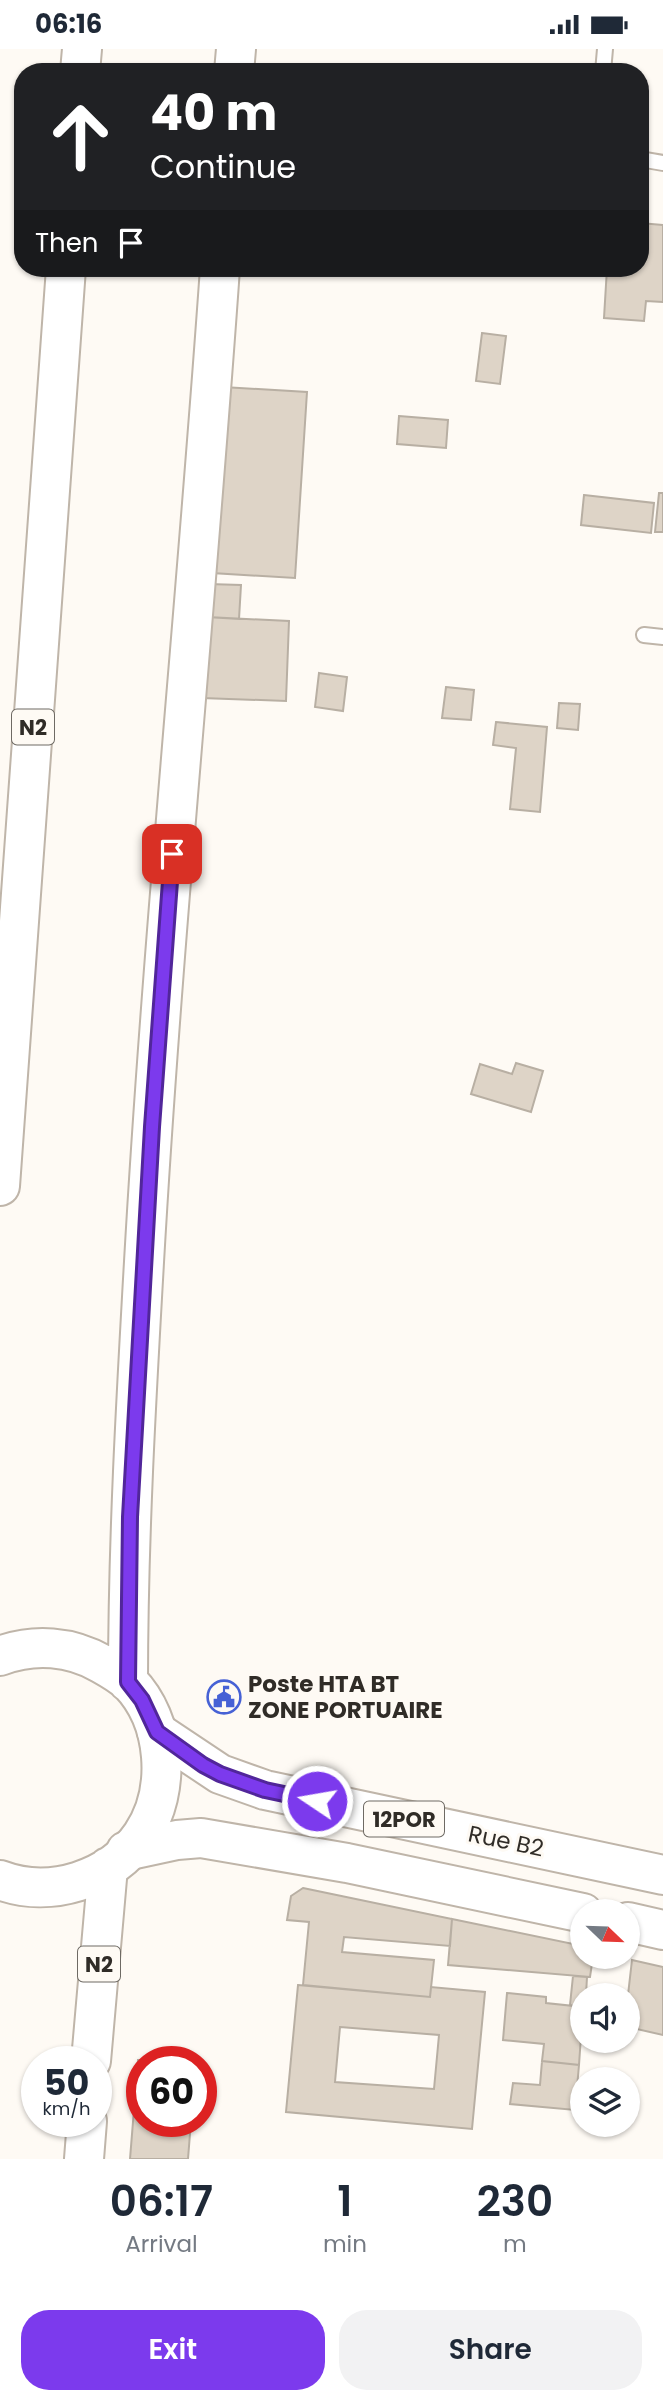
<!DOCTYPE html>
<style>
body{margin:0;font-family:Poppins,sans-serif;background:#f2f2f3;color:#1f2937;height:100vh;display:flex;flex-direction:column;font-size:26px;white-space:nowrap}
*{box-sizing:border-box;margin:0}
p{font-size:23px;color:#747a83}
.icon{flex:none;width:38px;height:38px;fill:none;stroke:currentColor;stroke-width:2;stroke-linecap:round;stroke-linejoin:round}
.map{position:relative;height:2110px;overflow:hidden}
.panel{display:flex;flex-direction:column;background:#fff;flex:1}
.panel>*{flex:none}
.banner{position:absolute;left:14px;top:14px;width:635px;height:214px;border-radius:28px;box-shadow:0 2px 5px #0004;background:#202124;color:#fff;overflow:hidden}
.needle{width:46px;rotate:113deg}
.controls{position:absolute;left:570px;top:1850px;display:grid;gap:14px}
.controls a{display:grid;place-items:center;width:70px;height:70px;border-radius:50%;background:#fff;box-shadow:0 2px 5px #0004;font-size:35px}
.speed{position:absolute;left:21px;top:1997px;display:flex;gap:14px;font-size:35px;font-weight:700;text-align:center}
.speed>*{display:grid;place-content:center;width:91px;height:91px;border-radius:50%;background:#fff;box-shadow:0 2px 5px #0004;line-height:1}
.speed small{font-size:18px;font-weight:400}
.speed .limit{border:10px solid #d22;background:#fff;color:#111}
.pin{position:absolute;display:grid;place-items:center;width:60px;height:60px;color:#fff;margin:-30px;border-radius:14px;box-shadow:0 4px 10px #0006}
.me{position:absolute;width:77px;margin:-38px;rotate:282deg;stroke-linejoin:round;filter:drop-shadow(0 0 5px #0008)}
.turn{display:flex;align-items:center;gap:24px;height:147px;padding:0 21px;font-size:32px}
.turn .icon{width:91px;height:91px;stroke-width:2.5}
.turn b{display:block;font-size:49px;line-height:60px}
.then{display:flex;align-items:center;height:66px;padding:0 21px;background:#0003;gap:14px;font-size:26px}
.eta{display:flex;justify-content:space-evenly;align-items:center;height:119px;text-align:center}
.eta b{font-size:42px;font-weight:600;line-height:49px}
.primary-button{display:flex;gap:14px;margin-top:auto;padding:14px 21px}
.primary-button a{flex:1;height:80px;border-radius:28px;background:#7c3aed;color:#fff;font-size:28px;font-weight:600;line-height:80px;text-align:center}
.primary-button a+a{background:#f2f2f3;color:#1f2937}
.status{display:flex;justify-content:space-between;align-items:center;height:49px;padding:0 35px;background:#fff;direction:ltr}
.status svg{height:19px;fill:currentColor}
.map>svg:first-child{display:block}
.building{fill:#ded4c7;stroke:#b8afa3;stroke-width:2;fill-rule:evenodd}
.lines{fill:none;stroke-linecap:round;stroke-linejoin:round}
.lane-casing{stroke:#bfb5a9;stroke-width:18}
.primary-casing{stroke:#bfb5a9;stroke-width:42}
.highway-casing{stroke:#bfb5a9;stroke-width:42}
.lane{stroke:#fff;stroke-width:14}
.primary{stroke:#fff;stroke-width:38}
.highway{stroke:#fff;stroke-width:38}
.route-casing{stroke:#51269a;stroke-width:18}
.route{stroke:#7c3aed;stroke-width:12}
.labels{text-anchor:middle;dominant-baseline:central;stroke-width:6;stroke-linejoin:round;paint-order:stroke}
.shield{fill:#fefaf4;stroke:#6e6a64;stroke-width:2}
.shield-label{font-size:21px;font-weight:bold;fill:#302c27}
.poi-label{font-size:23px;font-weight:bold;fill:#302c27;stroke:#fefaf4;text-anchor:start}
.street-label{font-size:23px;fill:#302c27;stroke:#fefaf4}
</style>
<div class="status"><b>06:16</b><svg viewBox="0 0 49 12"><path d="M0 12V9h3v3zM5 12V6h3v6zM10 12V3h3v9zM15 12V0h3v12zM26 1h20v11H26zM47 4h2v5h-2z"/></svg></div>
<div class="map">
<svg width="663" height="2110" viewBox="0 0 663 2110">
<rect width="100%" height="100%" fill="#fefaf4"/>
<path class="building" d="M640 174 663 176V253L646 252 644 272 604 269 607 219H640Z
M482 284 506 287 500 335 476 332Z
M223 338 307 343 295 529 212 524Z
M399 367 448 371 446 399 397 395Z
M659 444H663V483H655Z
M584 446 654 454 651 484 581 476Z
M208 535 241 536 239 570 207 568Z
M207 568 289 572 286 652 202 649Z
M319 624 347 628 343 662 315 658Z
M446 638 474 641 471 671 442 669Z
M559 654 580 655 578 681 557 679Z
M496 673 547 678 540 763 510 760 516 699 493 696Z
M516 1014 543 1022 531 1063 471 1045 480 1015 512 1025Z
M303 1839 452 1870 450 1897 344 1888 342 1903 434 1911 430 1948 303 1936 309 1873 287 1871 291 1847Z
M452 1870 583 1897V1908H593L590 1928 448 1916Z
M632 1911 663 1918V1986L628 1978V1946Z
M573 1927 587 1928 586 1946H583V1958L570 1956Z
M298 1936 430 1948 431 1938 485 1943 472 2080 286 2063ZM340 1978 439 1986 434 2040 335 2033Z
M507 1944 546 1948V1954L583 1958 579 2016 542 2012 544 1995 503 1991Z
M138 2011 161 2012H142V2072H191L188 2110H130Z
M542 2012 579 2016 575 2061 510 2055 513 2034 540 2036Z"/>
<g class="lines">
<defs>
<path id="lane" d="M603 23 605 0
M640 110 663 114
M644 586 663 588"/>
<path id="primary" d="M157 1683 220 1725 265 1741 663 1826
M126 1802 177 1791 201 1789 347 1814 583 1864
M628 1873 663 1881"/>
<path id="highway" d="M80 23 82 0
M234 23 236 0
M0 1137 66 219
M0 1607C34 1594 71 1597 102 1615 111 1620 121 1626 129 1633 167 1672 172 1741 142 1786 111 1831 50 1850 0 1831
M128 1633C128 1492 136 1353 144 1213 163 881 197 550 220 219
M91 2012 108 1818
M84 2110 87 2072"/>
</defs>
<use href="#lane" class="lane-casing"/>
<use href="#primary" class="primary-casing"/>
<use href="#highway" class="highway-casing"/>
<use href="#lane" class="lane"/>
<use href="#primary" class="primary"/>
<use href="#highway" class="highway"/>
</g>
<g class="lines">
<defs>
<path id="route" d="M172 805 152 1078 130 1468 128 1633 142 1651 157 1683 203 1716 220 1725 265 1741 317 1752"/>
</defs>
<use href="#route" class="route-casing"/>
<use href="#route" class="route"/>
</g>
<defs>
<symbol id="civic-ring" viewBox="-11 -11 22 22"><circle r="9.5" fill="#fefaf4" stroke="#4661d5" stroke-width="1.5"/><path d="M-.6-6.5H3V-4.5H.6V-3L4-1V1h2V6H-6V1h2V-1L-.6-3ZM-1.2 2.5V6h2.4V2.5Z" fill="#4661d5"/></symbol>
</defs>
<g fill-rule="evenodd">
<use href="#civic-ring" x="205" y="1629" width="38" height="38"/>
</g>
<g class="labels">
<g class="shield">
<rect x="12" y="660.5" width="42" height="35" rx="5"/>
<rect x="364" y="1752.5" width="80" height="35" rx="5"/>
<rect x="78" y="1897.5" width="42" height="35" rx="5"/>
</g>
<g class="shield-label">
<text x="33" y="678">N2</text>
<text x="404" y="1770">12POR</text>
<text x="99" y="1915">N2</text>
</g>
<g class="poi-label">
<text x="248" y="1635">Poste HTA BT<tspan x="248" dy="26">ZONE PORTUAIRE</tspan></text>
</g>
<g class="street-label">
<text transform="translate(506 1792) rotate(12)">Rue B2</text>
</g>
</g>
</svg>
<div class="controls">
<a><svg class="needle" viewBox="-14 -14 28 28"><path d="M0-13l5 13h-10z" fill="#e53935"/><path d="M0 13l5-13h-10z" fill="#747a83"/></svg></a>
<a><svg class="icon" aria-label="sound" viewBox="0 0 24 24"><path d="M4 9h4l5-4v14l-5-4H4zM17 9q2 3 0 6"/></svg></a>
<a><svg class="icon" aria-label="layers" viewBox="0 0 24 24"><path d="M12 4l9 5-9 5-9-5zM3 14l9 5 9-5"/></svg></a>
</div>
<div class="speed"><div>50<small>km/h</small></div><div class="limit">60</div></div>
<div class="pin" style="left:172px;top:805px;background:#d93025"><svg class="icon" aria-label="arrive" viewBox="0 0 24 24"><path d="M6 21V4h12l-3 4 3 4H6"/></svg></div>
<svg class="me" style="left:317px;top:1752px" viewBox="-20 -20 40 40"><circle r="17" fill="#7c3aed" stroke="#fff" stroke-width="3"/><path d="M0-11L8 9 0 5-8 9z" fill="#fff"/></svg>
<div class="banner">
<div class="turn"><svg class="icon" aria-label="ahead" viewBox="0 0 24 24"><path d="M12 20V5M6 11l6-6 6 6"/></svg><div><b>40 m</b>Continue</div></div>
<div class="then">Then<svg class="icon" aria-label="arrive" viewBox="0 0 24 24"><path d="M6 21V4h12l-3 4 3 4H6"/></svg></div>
</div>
</div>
<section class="panel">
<div class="eta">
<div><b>06:17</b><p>Arrival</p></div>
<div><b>1</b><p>min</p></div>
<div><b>230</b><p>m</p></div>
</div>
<div class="primary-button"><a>Exit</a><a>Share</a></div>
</section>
